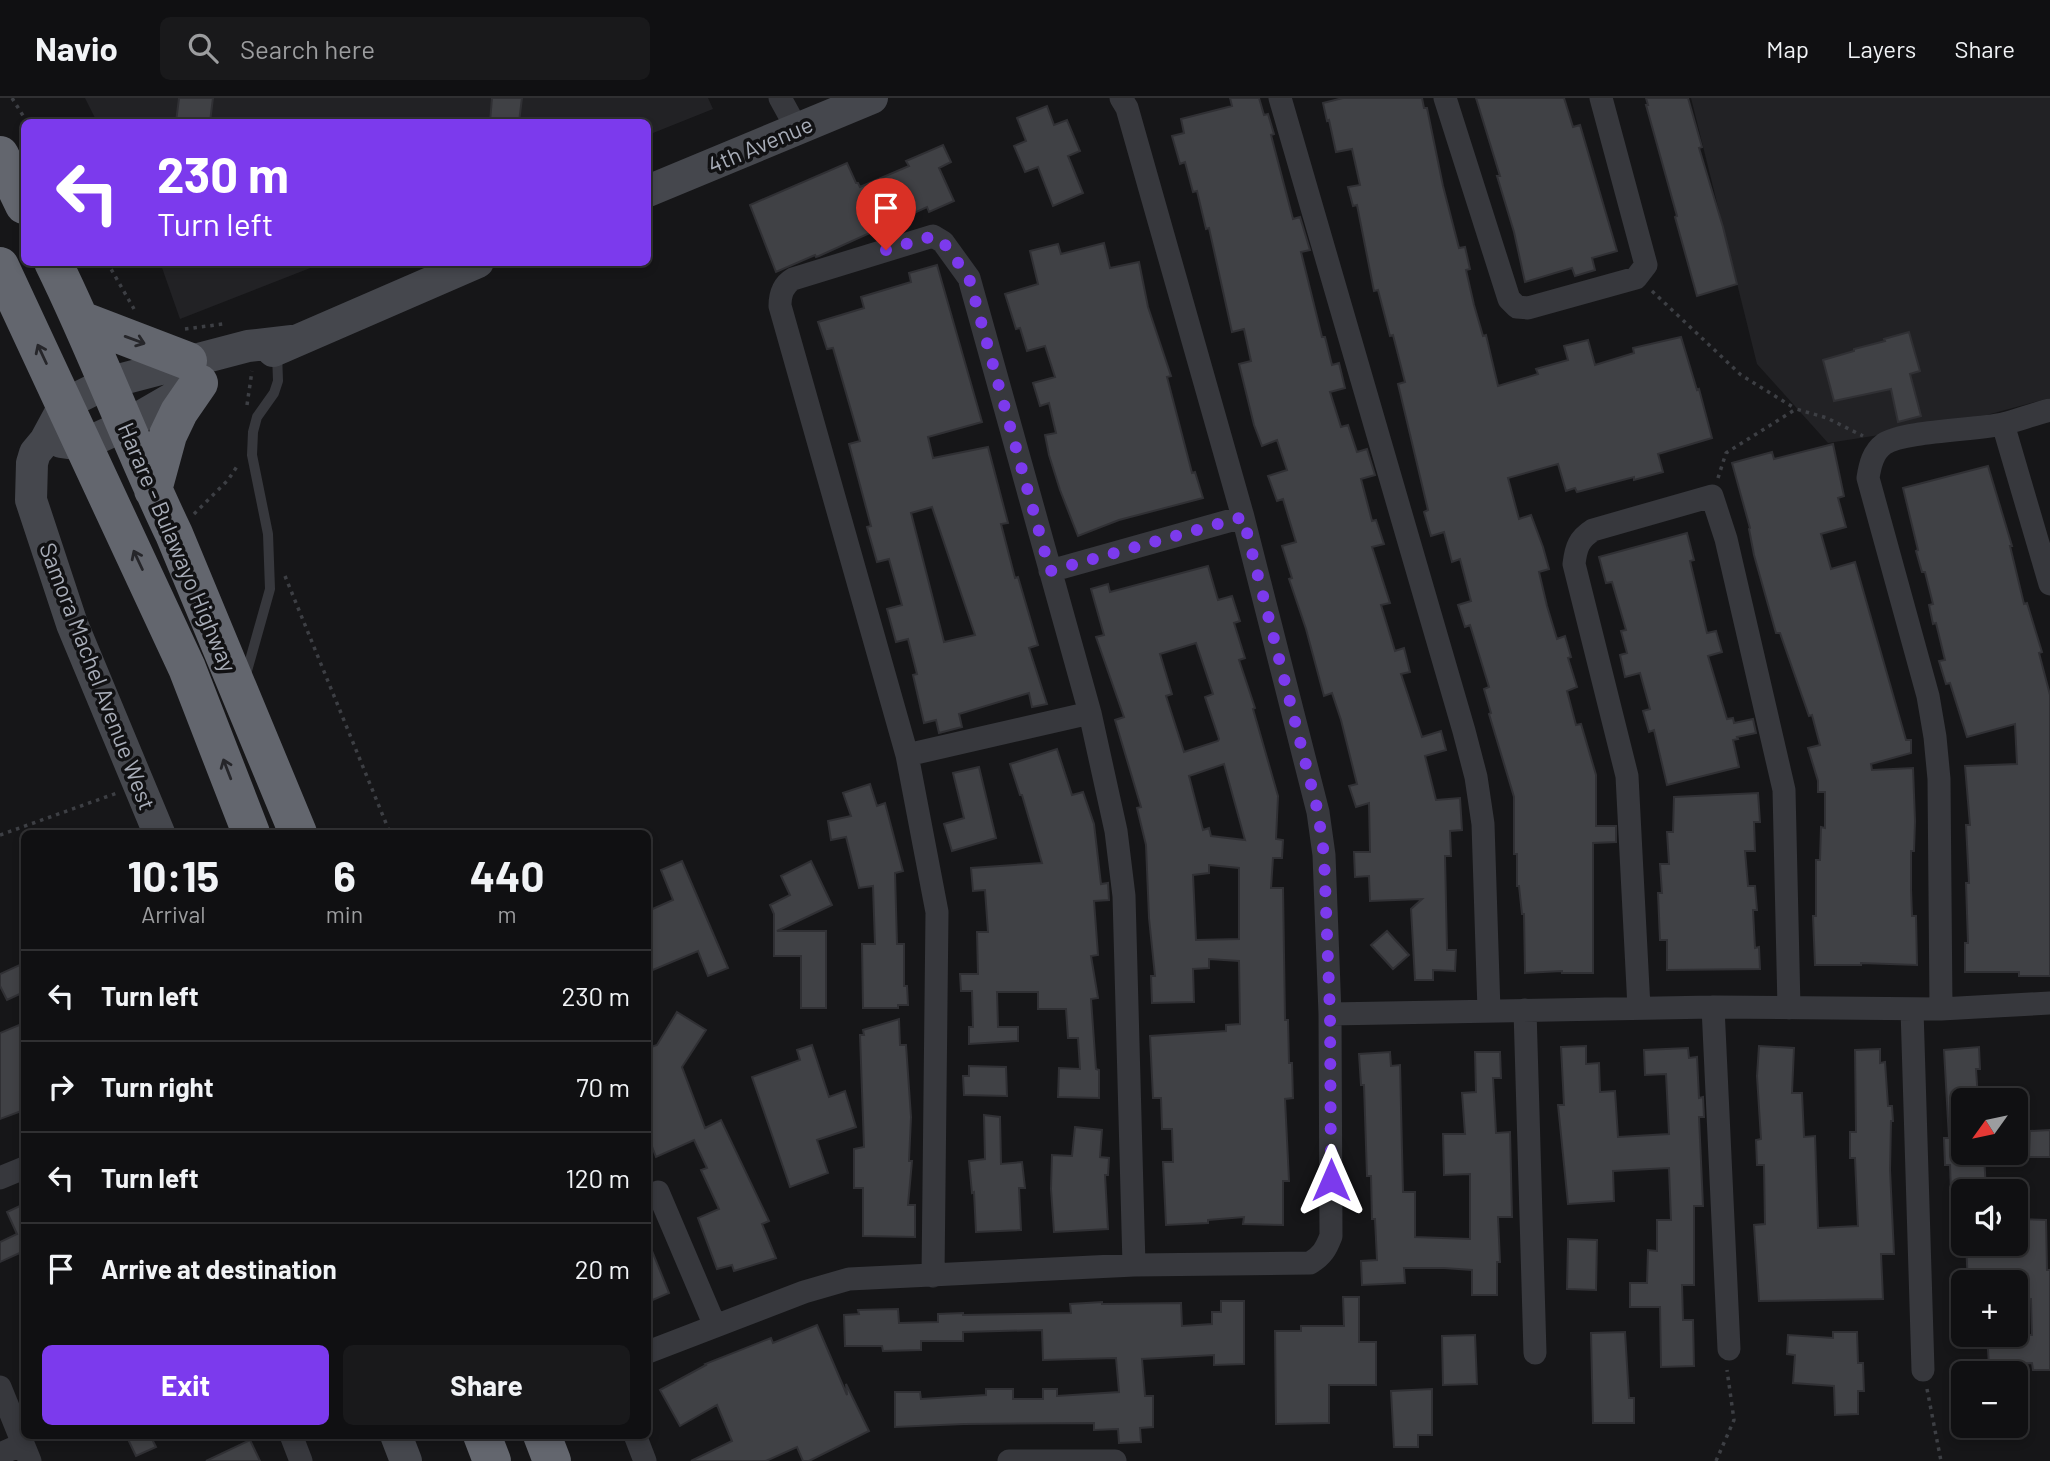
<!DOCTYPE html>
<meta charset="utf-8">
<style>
body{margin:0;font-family:Barlow,sans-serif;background:#19191b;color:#f1f3f6;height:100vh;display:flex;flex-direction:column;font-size:26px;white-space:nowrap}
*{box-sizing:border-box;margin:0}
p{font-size:23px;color:#9c9d9f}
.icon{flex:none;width:38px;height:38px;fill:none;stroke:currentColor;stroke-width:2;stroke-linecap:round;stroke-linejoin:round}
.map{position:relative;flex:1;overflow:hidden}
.sheet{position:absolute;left:21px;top:732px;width:630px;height:609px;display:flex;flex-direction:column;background:#101012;border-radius:10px;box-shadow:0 4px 10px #0003,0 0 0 2px #303032}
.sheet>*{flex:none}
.top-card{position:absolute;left:21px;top:21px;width:630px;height:147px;border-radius:10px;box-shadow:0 4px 10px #0003,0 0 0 2px #303032;background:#7c3aed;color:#fff;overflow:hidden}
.needle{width:46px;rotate:237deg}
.fabs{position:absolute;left:1951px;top:990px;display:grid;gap:14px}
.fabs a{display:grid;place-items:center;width:77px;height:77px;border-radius:10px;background:#101012;box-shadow:0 4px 10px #0003,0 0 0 2px #303032;font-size:35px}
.pin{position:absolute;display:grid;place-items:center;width:60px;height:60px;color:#fff;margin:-72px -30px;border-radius:50% 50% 50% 0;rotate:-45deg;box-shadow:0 0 7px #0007}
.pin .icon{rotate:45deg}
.me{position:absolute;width:77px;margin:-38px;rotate:0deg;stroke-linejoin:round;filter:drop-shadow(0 0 5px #0008)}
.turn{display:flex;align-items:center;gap:24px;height:147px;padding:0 21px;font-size:32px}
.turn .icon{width:91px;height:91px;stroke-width:2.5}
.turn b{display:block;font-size:49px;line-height:60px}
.eta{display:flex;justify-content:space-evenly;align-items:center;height:119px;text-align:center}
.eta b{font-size:42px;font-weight:700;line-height:49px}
.button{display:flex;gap:14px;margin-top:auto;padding:14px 21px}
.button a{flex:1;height:80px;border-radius:10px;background:#7c3aed;color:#fff;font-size:28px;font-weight:700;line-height:80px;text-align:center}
.button a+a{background:#19191b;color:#f1f3f6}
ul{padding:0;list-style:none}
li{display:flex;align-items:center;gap:21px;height:91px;padding:0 21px;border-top:2px solid #303032}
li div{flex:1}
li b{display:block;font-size:26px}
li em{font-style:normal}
header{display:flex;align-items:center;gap:42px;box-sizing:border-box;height:98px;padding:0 35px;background:#101012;border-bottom:2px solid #303032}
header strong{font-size:33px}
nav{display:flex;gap:38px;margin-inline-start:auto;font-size:24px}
.search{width:490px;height:63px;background:#19191b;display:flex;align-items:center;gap:18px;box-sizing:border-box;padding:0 24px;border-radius:10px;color:#9c9d9f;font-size:26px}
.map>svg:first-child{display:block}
.built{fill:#222225}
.building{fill:#404145;stroke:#303034;stroke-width:2;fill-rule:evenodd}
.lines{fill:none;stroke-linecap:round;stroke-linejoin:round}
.path{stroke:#3d3f44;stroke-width:3.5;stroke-dasharray:3.5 5;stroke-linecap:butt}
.lane{stroke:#37383d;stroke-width:10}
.street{stroke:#37383d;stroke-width:23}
.secondary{stroke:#45474d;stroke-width:32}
.highway{stroke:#63666e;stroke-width:38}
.oneway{stroke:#26262a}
.route{stroke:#7c3aed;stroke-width:12;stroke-dasharray:0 21.6}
.labels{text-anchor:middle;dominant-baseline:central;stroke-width:7;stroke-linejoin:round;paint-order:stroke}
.street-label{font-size:23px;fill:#a8adb8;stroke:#111113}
</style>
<header>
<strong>Navio</strong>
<div class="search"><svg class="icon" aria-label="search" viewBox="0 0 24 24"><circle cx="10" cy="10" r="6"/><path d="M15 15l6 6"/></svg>Search here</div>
<nav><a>Map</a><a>Layers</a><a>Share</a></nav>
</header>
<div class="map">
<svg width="2050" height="1363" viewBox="0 0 2050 1363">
<rect width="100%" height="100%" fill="#161618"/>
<path class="built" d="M85 0H708L713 11 648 37V24H97Z
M1691 0H2050V300L1957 325 1828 345 1757 266Z
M160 164H323V165L180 221Z"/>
<path class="building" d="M179 0H213L210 24H176Z
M492 0H522L519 24H490Z
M1230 0H1259L1264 17 1268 16 1274 36 1271 37 1293 121 1300 119 1310 152 1301 154 1322 239H1325L1332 267 1339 265 1345 290 1330 294 1341 329 1348 327 1357 354 1367 351 1375 377 1361 381 1372 423 1376 422 1384 446 1372 449 1390 505 1381 507 1395 553 1404 550 1410 574 1401 576 1422 639 1441 633 1446 652 1425 658 1436 702 1460 700 1462 732 1450 733 1451 758H1445L1447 852H1456L1455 873 1433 872V882H1415L1411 811 1422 801 1370 803 1369 778 1355 779 1354 754H1370L1369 705 1356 709 1349 688 1357 686 1341 622 1332 595 1324 598 1306 531 1289 481 1292 480 1282 448 1296 444 1283 401 1277 403 1268 378 1287 372 1277 342 1262 348 1254 327 1239 266 1251 263 1244 231 1232 234 1209 130 1206 131 1197 93 1193 94 1185 64 1180 66 1172 38 1184 35 1181 21 1232 8Z
M1343 0H1422L1424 10H1427L1443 88 1459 150 1465 149 1470 171 1466 172 1474 207 1483 238 1486 237 1498 288 1538 276 1536 271 1568 262 1564 248 1588 242 1595 267 1634 255 1633 250 1681 239 1697 292 1699 291 1712 340 1658 356 1663 374 1634 382V379L1577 394 1575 390 1566 393 1558 366 1508 380 1519 421 1531 417 1543 449 1549 471 1539 474 1547 508 1557 541 1565 538 1571 559 1568 560 1577 589 1567 593 1576 627 1581 626 1596 677V728H1616V744L1593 745V875H1562V873L1525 875 1524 816H1522L1519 788H1517V756H1514V699L1489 616 1491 615 1484 591 1489 589 1470 527 1465 529 1458 507 1471 503 1460 461 1452 464 1444 434 1431 438 1424 414 1428 412 1398 286 1405 284 1393 237 1390 238 1378 192 1374 193 1357 107 1353 108 1348 89 1360 87 1352 51 1336 54 1329 22 1327 23 1323 5Z
M1476 0H1564L1573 29 1580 27 1617 153 1592 160 1595 172 1575 178 1572 170 1525 184 1514 134 1497 78H1500Z
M1646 0H1688L1702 49 1699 50 1723 129 1737 186 1697 198 1675 119 1677 118 1646 7H1648Z
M1047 8 1054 27 1067 22 1080 53 1068 58 1083 95 1053 108 1038 69 1025 74 1014 48 1026 43 1017 20Z
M943 47 951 64 939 70 954 103 929 114 927 109 819 158 816 159 815 157 776 174 750 107 847 65 856 85H858L860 89 909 68 906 63Z
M1104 145 1110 170 1139 164 1148 209 1171 278 1167 279 1192 375 1195 374 1203 400 1119 422 1078 438 1060 392 1049 357 1045 337 1056 335 1049 305 1040 308 1033 285 1055 279 1045 248 1027 253 1020 230 1016 231 1005 196 1038 186 1030 153 1058 146 1061 156Z
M937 167 982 324 928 339 933 360 988 349 1008 425 1001 426 1015 480 1018 479 1038 547 1029 550 1047 606 1032 609 1029 595 959 616 962 629 939 635 936 622 924 625 913 577 917 576 908 541 896 544 887 511 902 507 889 461 877 464 867 429 871 428 849 346 860 343 833 250 827 251 818 224 864 210 861 199 911 184 909 175ZM932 409 975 537 944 544 911 415Z
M1909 234 1920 273 1910 276 1921 318 1898 324 1891 291 1834 303 1823 262 1854 253V251L1885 243 1884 241Z
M1833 346 1844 398 1838 400 1846 429 1821 436 1831 471 1855 464 1906 642H1911V655L1871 666 1872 672 1913 670 1915 723 1914 753H1911V791L1912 818H1916L1917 867 1861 865V867H1815L1813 818H1816V762H1820L1821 729 1825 730V694H1818V683L1808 650 1820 647 1812 617 1809 618 1780 535H1776L1754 457 1749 431 1750 430 1732 365 1772 354 1774 361Z
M1988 368 2012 448H2010L2024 506 2027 505 2042 554 2039 555 2050 597V878H2019V874H1965V845H1968L1966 785H1969L1966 727H1970L1965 668 2017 666 2015 626 1967 639 1950 585 1946 586 1939 563 1945 562 1936 525 1933 526 1929 507 1933 506 1925 474H1922L1916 453 1918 452 1903 390Z
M1687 435 1694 462 1690 463 1707 535 1716 533 1722 554 1708 558 1727 621 1733 620 1734 625 1753 621 1756 635 1737 639 1738 641 1733 642 1739 669 1667 687 1654 632 1649 634 1643 613 1650 611 1640 575 1625 579 1620 557 1627 555 1621 533 1626 532 1612 484 1606 485 1599 459Z
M1208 468 1218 502 1232 498 1240 523 1234 525 1245 560 1239 562 1255 610 1253 611 1278 698 1276 741 1283 742 1282 760H1273L1271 790H1283L1285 922H1288L1289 965H1292L1293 1000 1285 1001 1289 1083H1283V1127L1243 1126 1244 1119 1208 1122V1125L1166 1127 1163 1064H1173L1172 1031H1162L1161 1000H1153L1150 938 1226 933V927L1240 926 1239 863 1209 861V870L1193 871 1194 904 1152 905 1151 878H1155L1149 820 1146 747 1137 710 1141 709 1115 622 1124 619 1096 539 1104 537 1091 491 1108 486 1110 494ZM1196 545 1213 596 1205 599 1219 641 1218 643 1184 654 1166 598 1172 596 1160 556ZM1224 666 1245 742 1211 738 1209 730 1203 732 1189 678ZM1209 767 1239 770V841L1196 842 1193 777 1209 775Z
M1057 651 1072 697 1083 694 1094 726 1101 786 1108 785 1109 802 1094 803 1098 857 1091 858 1098 900 1091 901 1096 971 1099 972V1000L1058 999 1059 970 1080 971 1078 940H1068L1066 911H1038V894H997L998 929H1018V943L969 946V929H973L972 893H961L960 876H978L977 834H988L985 792 973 793 971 770 1042 765 1022 697H1020L1010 666Z
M979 669 996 740 952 753 944 726 964 720 953 675Z
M870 686 877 708 885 705 903 773 895 775 897 846H904V888H907L908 907H898V910H863L862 846H875L873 788 859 790 846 739 831 742 828 723 851 718 843 695Z
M1758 695 1760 724H1754L1755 753H1745L1748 788H1755L1757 812H1753L1755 850 1759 849 1760 871 1667 872V842H1660L1658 795H1662L1660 766H1669L1667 734H1673L1674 699Z
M682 763 728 870 708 878 698 853 648 874V813L673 802 661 772Z
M811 763 832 807 777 833H826V910H801V858H774V816L770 807 790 797 781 778Z
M1387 833 1409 857 1393 871 1371 847Z
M24 865V894L7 902 0 888V876Z
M677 914 706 932 682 969 705 1030 721 1022 769 1123 762 1126 776 1160 734 1173 732 1167 717 1171 698 1120 719 1111 701 1072 707 1070 694 1042 656 1059 648 1038V950L657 947Z
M899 921 900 947H906L911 1019 909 1063H912L908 1107H915V1139L863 1138V1090H854V1051L864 1049 860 937H864L863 932Z
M24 925V1012L0 1021V935Z
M812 947 829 999 845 993 856 1029 817 1042 828 1075 790 1089 752 979 800 962 797 952Z
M1586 948V966L1599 965 1600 994 1615 993 1618 1039 1669 1036 1666 976 1645 977 1644 952 1688 950 1689 960 1697 959 1699 1000 1703 999 1704 1019H1699L1703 1108H1694V1187H1682L1683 1222H1693L1694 1268 1661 1269 1660 1209H1630V1185H1647L1648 1152 1657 1153V1122H1671L1669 1070 1613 1073 1614 1103 1568 1106 1558 1007H1564L1561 949Z
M1759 948 1794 950 1792 995H1802L1804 1039 1815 1038 1818 1130 1858 1128 1855 1060H1850V1034H1856L1855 952 1880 951V965L1885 964 1888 1008H1892L1893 1023H1891L1890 1072 1894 1156H1881L1883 1201 1759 1203 1754 1127 1765 1126 1764 1067H1757L1756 1042 1761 1041 1757 978Z
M1979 949 1980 971H1976L1978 1001 1964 1003V1055H1984L1986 1094H1951L1950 1067H1945L1944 1040H1949L1944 952Z
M1390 954 1391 968 1400 967 1403 1094H1415V1139L1470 1141V1076L1444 1077 1443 1036H1465L1462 995 1476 994 1475 954H1500L1501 980H1493L1496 1035 1510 1034 1512 1119H1498L1500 1164H1497V1197H1472V1172L1444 1170H1404L1405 1185 1362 1187 1361 1163 1377 1162 1375 1121H1372L1371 1078H1367L1364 987H1361L1359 956Z
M969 968 1006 969 1007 998 964 997 963 978H969Z
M984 1017 1000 1019 1001 1066 1022 1064 1025 1090H1019L1021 1132 976 1134 974 1094 972 1095 969 1063 985 1061Z
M1075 1029 1102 1032 1100 1059 1109 1060 1108 1077H1105L1108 1131 1054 1134 1051 1091 1052 1057 1072 1058Z
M2050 1032V1059H2029L2030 1033Z
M24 1106V1153L0 1164V1144L17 1136 7 1114Z
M2016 1121 2046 1122 2047 1172H2050V1272H2033L2032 1265 1989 1267 1987 1237H2032L2031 1201H2025V1185H1968L1966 1146H2016Z
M1568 1141 1597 1142 1596 1192 1567 1191Z
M648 1143 669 1195 648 1204Z
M1343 1199H1359V1244H1376V1287H1329V1325L1276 1326 1275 1233H1301V1228H1344Z
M1221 1203H1244V1266L1214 1267V1257L1142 1261 1145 1298H1153V1329L1140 1330 1141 1344 1119 1345 1118 1331 1094 1332V1325L964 1326 895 1329V1294H920L921 1301 986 1297V1291H1013V1301H1043V1291H1057V1298L1119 1294 1116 1260 1043 1262 1042 1232 963 1234V1243H921V1252L883 1253 882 1248H845L844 1217 859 1216 858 1212 898 1211 899 1225 938 1224V1216L963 1215V1217L1071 1215 1070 1206 1102 1204V1206L1181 1205 1182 1228 1212 1226V1214H1221Z
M817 1227 847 1297 846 1286 869 1333 809 1363H803L797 1349 766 1363H691L732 1343 717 1307 680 1328 660 1292 706 1267 705 1266 771 1240 773 1245Z
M1625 1234 1629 1300H1634V1325H1593L1591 1235Z
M1833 1234H1857L1858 1265H1863L1864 1293H1858V1316L1835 1317 1834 1288 1793 1285 1795 1257 1787 1256 1788 1237 1833 1240Z
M1475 1237 1477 1286 1443 1287 1442 1238Z
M1432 1291V1337H1418V1349H1394L1391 1293Z
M126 1337H150L156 1349 136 1358Z
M250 1342 260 1363H206Z"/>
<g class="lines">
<path class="path" d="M12 0 27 24
M107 164 134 211
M1652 193 1741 277 1796 311
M185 231 223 226 226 228
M247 307 252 273
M1718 380 1726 355 1796 311 1827 320 1863 338
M194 416 228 382 238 367
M285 478 390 735
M0 737 117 695
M1927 1291 1941 1363
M1716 1363 1734 1322 1727 1272"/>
<path class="lane" d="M245 580 270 491 268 436 252 357 253 334 257 319 274 295 278 283 277 255"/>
<path class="street" d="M780 0 797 31
M1280 0 1464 633 1476 679 1483 726 1489 913
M1445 0 1509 201 1517 209 1528 210 1636 180 1646 167 1601 0
M2003 326 2050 486
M1050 473 1243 419
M907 657 1090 615
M1713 909 1729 1251
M1639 910 1627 678 1574 466C1576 449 1579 441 1593 432L1712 398 1726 441 1784 692 1789 910
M1912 911 1923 1272
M1941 911 1939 681 1935 639 1928 598 1868 380C1870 367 1873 354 1884 346 1903 333 1976 332 2003 326 2019 322 2034 316 2050 312
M1525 912 1535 1255
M1330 916 1713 909 1941 911 2050 905
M0 1080 24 1070
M658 1094 715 1228
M933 1178 937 814 907 657 780 208C780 196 783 187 793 181L933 138 943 144 969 180 1090 615 1116 733 1124 798 1134 1167
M648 1254 804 1194 849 1181 1134 1167 1310 1165C1322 1158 1326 1151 1331 1138L1330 916 1324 757 1318 714 1243 419 1127 10 1121 0
M0 1289 30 1363
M291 1337 301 1363
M635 1337 645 1363
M0 1356 23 1346
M1009 1363H1115"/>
<path class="secondary" d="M648 93 872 0
M273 253 478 164
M61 344 82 347 126 327 197 286
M159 735 72 526 31 402 32 365 35 355 45 343 65 306 107 285 248 248 292 243
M396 1337 406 1363"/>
<path class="highway" d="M0 57 24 107
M53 164C97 253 131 347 174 436L298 735
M0 168 187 570 251 735
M81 222 188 263
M153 392 168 337 179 314 199 285
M482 1337 492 1363
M542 1337 552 1363"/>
</g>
<defs><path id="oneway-shaft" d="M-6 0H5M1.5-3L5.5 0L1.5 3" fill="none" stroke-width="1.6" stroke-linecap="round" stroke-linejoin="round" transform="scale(1.75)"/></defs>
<g class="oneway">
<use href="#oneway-shaft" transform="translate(135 242) rotate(20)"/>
<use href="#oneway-shaft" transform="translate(42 256) rotate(-115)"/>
<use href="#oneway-shaft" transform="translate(138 462) rotate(-115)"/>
<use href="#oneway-shaft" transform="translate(227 671) rotate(-111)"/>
</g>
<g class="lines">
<path class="route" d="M886 152 933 138 943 144 969 180 1050 473 1243 419 1318 714 1324 757 1330 916 1331 1082"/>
</g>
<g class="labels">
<g class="street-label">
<text transform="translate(760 46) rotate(-23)">4th Avenue</text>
<text transform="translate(178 449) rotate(67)">Harare - Bulawayo Highway</text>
<text transform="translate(98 578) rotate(69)">Samora Machel Avenue West</text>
</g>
</g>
</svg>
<div class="fabs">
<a><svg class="needle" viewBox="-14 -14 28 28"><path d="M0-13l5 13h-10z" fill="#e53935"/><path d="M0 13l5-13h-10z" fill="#9c9d9f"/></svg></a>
<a><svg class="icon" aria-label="sound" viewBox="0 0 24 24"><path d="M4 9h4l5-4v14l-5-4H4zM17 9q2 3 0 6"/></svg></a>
<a>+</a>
<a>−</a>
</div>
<div class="pin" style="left:886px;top:152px;background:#d93025"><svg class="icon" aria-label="arrive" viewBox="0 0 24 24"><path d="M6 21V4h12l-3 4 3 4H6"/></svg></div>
<svg class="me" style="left:1331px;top:1082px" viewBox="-20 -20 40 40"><path d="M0-17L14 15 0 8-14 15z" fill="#7c3aed" stroke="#fff" stroke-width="4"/></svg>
<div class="top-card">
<div class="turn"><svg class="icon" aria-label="left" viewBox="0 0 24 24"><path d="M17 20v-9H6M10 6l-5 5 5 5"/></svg><div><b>230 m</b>Turn left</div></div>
</div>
<section class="sheet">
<div class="eta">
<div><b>10:15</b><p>Arrival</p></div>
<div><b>6</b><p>min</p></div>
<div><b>440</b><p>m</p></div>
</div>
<ul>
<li><svg class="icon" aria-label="left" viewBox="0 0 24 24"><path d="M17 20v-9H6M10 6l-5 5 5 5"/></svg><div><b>Turn left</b></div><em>230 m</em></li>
<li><svg class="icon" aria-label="right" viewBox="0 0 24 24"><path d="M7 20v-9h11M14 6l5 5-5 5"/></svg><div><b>Turn right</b></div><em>70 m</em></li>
<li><svg class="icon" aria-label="left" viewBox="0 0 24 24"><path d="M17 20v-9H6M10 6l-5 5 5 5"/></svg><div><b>Turn left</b></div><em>120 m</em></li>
<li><svg class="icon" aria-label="arrive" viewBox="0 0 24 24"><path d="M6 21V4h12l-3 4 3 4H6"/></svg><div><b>Arrive at destination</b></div><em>20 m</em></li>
</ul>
<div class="button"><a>Exit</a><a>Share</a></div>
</section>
</div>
